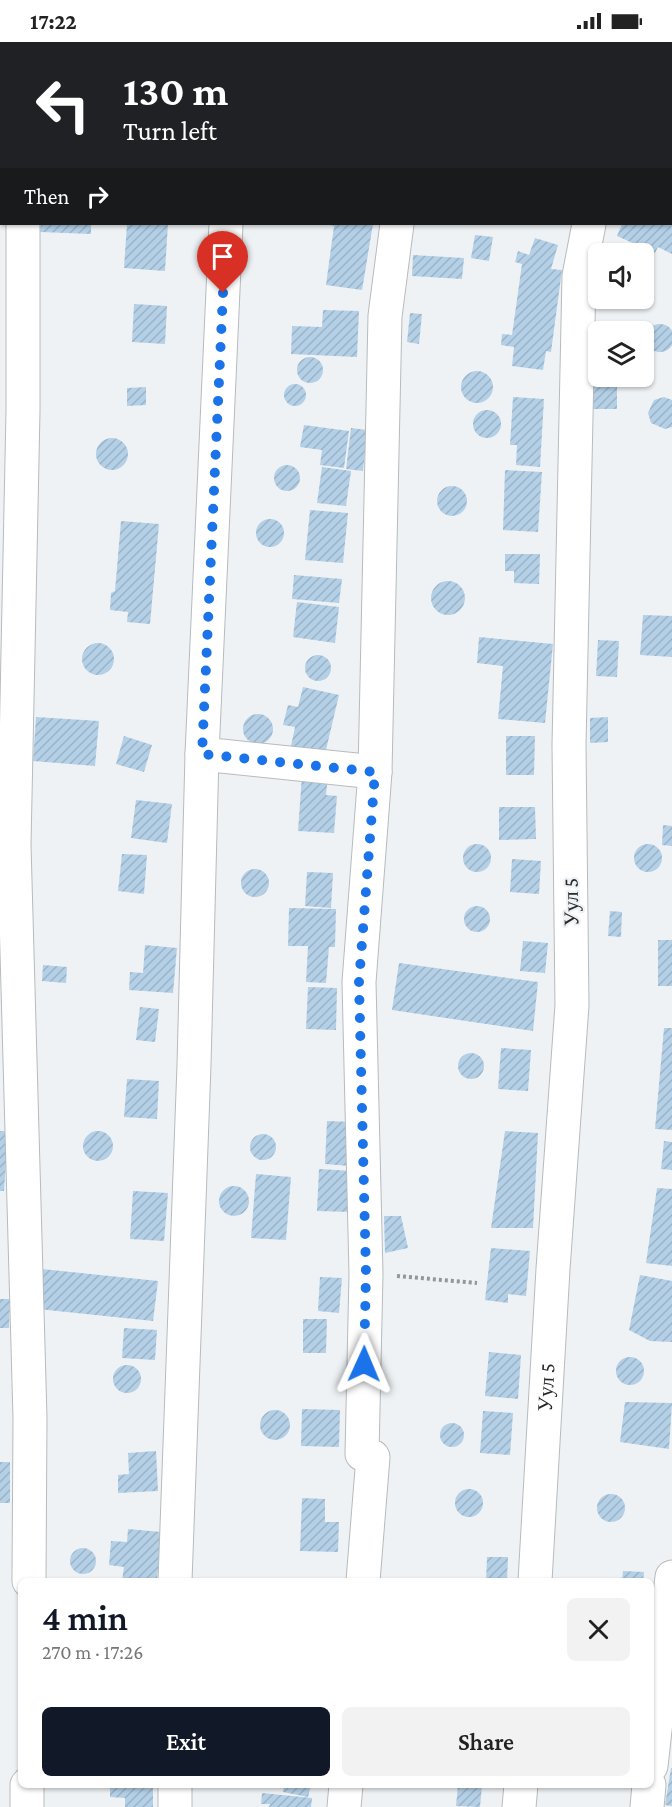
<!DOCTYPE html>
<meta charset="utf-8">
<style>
body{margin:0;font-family:"Crimson Pro",serif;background:#f2f2f2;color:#222;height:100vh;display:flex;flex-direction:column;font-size:22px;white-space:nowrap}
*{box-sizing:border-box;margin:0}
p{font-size:20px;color:#767676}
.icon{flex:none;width:33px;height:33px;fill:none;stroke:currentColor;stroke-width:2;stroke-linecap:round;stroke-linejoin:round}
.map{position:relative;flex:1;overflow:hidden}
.sheet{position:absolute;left:18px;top:1536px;width:636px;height:210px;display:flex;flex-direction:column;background:#fff;border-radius:9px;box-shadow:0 2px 4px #0004}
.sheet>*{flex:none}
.top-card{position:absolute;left:0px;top:0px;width:672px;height:183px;box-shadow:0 2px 4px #0004;background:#202124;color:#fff;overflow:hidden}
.controls{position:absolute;left:588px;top:201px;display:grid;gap:12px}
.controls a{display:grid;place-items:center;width:66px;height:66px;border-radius:9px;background:#fff;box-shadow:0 2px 4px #0004;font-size:30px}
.pin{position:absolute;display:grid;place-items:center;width:51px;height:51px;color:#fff;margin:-62px -26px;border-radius:50% 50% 50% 0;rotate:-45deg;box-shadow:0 0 6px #0007}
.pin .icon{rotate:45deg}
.me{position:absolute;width:66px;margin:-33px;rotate:1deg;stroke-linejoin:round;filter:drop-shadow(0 0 4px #0008)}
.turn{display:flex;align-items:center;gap:21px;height:126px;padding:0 24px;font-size:27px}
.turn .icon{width:78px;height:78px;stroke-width:2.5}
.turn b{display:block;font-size:42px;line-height:51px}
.then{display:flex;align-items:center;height:57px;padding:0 24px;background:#0003;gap:12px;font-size:22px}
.round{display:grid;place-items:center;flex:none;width:63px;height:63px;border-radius:9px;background:#f2f2f2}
.head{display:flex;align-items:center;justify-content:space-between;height:102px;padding:0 24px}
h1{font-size:36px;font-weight:600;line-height:45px;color:#111827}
.action{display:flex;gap:12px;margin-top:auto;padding:12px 24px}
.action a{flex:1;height:69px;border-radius:9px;background:#111827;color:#fff;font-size:24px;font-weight:600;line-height:69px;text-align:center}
.action a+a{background:#f2f2f2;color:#222}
.status{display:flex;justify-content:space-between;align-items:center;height:42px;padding:0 30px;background:#fff;direction:ltr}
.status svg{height:16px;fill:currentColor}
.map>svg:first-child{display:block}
.building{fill:url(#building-hatch)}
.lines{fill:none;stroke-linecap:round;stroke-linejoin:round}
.minor-casing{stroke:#b7bbbe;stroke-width:35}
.major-casing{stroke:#cfd0d0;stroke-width:35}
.path{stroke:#949699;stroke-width:4;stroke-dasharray:3 3;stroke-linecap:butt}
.minor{stroke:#fff;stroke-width:33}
.major{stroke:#daacca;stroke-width:33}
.route{stroke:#1a73e8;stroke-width:10;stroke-dasharray:0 18}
.labels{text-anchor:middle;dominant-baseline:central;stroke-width:4.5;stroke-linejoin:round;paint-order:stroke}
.street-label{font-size:21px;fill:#27282a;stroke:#eef2f5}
</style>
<div class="status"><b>17:22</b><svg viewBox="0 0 49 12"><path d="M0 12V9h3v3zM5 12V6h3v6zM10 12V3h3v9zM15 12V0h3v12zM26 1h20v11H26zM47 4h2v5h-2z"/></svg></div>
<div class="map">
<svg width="672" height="1765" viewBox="0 0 672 1765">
<defs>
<pattern id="building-hatch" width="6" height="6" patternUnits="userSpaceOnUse" patternTransform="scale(1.5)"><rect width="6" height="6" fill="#b4d0e7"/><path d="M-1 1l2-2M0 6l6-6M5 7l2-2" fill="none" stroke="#9bb3c6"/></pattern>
</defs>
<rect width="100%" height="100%" fill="#eef2f5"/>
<path class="building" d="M41 182H91V192L40 190Z
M127 182H168L165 229 124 226Z
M326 182H373L362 248 326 243 334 184Z
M622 182H672V212L658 205 655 211 617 194Z
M475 193 493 195 489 219 471 216Z
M535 196 558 203 551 227 562 228 551 310 546 309 543 328 512 324 514 305 501 303 502 292 512 293 522 222 515 220 518 209 529 213Z
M413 213 464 216 462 237 412 234Z
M134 262 167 264 165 302 132 300Z
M323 268 359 269 357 315 291 312 292 284 322 285Z
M410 271 422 272 419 302 407 300Z
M646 296a14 14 0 1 1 28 0a14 14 0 1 1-28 0Z
M592 313H598V334H628V344H617V367H592Z
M297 328a13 13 0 1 1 26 0a13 13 0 1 1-26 0Z
M461 345a16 16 0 1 1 32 0a16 16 0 1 1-32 0Z
M284 353a11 11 0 1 1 22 0a11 11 0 1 1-22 0Z
M146 345V363L127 364V346Z
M513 355 544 357 540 425 516 423 517 403H510Z
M664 355 672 358V385L665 387 651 381 648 371 654 358Z
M473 382a14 14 0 1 1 28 0a14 14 0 1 1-28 0Z
M304 383 349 389 344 426 320 423 322 408 300 405Z
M351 386 367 388 363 429 346 427Z
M96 412a16 16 0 1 1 32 0a16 16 0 1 1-32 0Z
M274 436a13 13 0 1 1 26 0a13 13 0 1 1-26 0Z
M322 425 351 429 346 464 317 461Z
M505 428 542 430 538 490 503 488Z
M437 459a15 15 0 1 1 30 0a15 15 0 1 1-30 0Z
M310 468 348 471 343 521 305 518Z
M256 491a14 14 0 1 1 28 0a14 14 0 1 1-28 0Z
M121 479 159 482 150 582 127 580 128 570 110 568 111 551 115 549Z
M505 512H540L539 542 514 541V529H505Z
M294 533 342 537 339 561 292 557Z
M431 556a17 17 0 1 1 34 0a17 17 0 1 1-34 0Z
M297 560 339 565 335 601 293 595Z
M643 573 672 574V615L640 613Z
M479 595 553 602 545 681 498 677 503 624 477 621Z
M598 598 619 599 617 635 596 634Z
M82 617a16 16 0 1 1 32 0a16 16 0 1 1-32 0Z
M305 626a13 13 0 1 1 26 0a13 13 0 1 1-26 0Z
M303 645 339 653 325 712 291 704 295 685 283 683 288 663 298 665Z
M243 687a15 15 0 1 1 30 0a15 15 0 1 1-30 0Z
M36 675 99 679 95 724 33 719Z
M608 675V700L590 701V676Z
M124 694 152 703 144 730 116 722Z
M506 694H535L534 733H506Z
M302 733 328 734 326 753 337 754 334 791 298 789Z
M136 758 172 762 167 801 131 796Z
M499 765H535L536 797 499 798Z
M663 783 672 784V804L662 803Z
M634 816a14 14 0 1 1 28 0a14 14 0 1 1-28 0Z
M463 816a14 14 0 1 1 28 0a14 14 0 1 1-28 0Z
M122 812 147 813 144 852 118 849Z
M512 817 541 819 539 852 510 850Z
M241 841a14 14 0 1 1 28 0a14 14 0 1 1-28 0Z
M307 830 333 831 331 866 305 864Z
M464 877a13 13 0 1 1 26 0a13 13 0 1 1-26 0Z
M289 866 336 867 335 905H329L326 941 306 940 308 904H288Z
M610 869 622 870 621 895 608 894Z
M658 898H672V944H658Z
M523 899 548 901 545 931 520 929Z
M145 903 177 906 173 951 129 948 130 930 143 931Z
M399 921 538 940 533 989 392 968Z
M43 923 67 925 66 941 42 939Z
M308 945 337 946 336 988 306 987Z
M140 965 159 967 155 1000 136 998Z
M664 986H672V1088L655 1087Z
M501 1006 531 1008 528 1049 498 1047Z
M458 1024a13 13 0 1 1 26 0a13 13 0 1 1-26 0Z
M127 1037 159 1039 157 1077 124 1075Z
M327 1079 353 1080 350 1124 325 1122Z
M83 1104a15 15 0 1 1 30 0a15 15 0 1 1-30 0Z
M0 1089H8L4 1149H0Z
M505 1089 538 1091 533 1186H491Z
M250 1105a13 13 0 1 1 26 0a13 13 0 1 1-26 0Z
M664 1099 672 1100V1128L661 1127Z
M319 1127 353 1129 351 1170 317 1169Z
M256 1132 291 1135 286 1198 251 1196Z
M219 1159a15 15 0 1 1 30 0a15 15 0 1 1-30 0Z
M657 1146 672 1147V1224L646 1221Z
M133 1149 168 1151 164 1199 130 1197Z
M384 1174H401L408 1206 385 1211Z
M491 1206 530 1209 526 1254 508 1252V1261L485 1258Z
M42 1227 158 1239 153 1279 38 1267Z
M640 1233 672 1239V1300L650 1299 629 1288Z
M320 1235 342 1236 339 1271 318 1269Z
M0 1257H10L9 1286H0Z
M303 1277H327L326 1311H303Z
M124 1286 157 1288 155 1318 122 1316Z
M489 1310 521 1313 518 1357 485 1354Z
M616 1329a14 14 0 1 1 28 0a14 14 0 1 1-28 0Z
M113 1337a14 14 0 1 1 28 0a14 14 0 1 1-28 0Z
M625 1360 672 1361 669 1407 620 1400Z
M302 1367 340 1368 339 1405 301 1404Z
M260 1383a15 15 0 1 1 30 0a15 15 0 1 1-30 0Z
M483 1369 513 1371 510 1413 480 1411Z
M440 1393a12 12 0 1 1 24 0a12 12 0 1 1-24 0Z
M156 1409 158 1449 118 1451V1433L129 1432 128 1411Z
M0 1420H10V1461H0Z
M455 1461a14 14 0 1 1 28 0a14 14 0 1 1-28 0Z
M597 1466a14 14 0 1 1 28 0a14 14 0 1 1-28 0Z
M302 1456 325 1457V1480H339L338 1510 300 1509Z
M128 1487 161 1490 157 1539H122L124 1525 109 1523 111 1499 127 1500Z
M70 1519a13 13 0 1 1 26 0a13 13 0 1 1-26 0Z
M487 1515H508L507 1539H486Z
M623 1529 644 1530 643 1539H622Z
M671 1726H672V1764L665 1763Z
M110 1743H153V1765H125V1756L110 1755Z
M284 1743H311L308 1755 283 1750Z
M458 1743H482L480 1765 456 1764Z
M262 1751 312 1756 311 1765H269L270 1762H261Z"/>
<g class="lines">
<defs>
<g id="minor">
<path d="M23 0V2"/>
<path d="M234 2V0"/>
<path d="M420 2 421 0"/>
<path d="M23 182V369L14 803 30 1376 29 1539"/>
<path d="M202 712 375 730"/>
<path d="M175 1539 194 1023 202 712 226 182"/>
<path d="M363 1539 373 1415 362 1412 366 1232 359 940 375 730 385 274 397 182"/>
<path id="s1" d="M535 1539 553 1227 572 963 569 703 579 234 589 182"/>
<path d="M651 1724 672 1535"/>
<path d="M175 1743V1765"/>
<path d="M27 1765V1743"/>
<path d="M344 1765 346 1743"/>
<path d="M519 1765 521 1743"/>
<path d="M647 1765 649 1743"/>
</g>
<path id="major" d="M627 0 628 2
M670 43 672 44"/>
</defs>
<use href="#minor" class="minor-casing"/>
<use href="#major" class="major-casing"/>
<path class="path" d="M397 1234 477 1241"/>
<use href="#minor" class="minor"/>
<use href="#major" class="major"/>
</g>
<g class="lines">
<path class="route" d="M223 251 202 712 375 730 359 940 366 1232 364 1322"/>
</g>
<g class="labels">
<g class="street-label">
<text transform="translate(571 860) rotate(-91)">Уул 5</text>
<text stroke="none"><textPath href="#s1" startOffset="194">Уул 5</textPath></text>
</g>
</g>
</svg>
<div class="controls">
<a><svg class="icon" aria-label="sound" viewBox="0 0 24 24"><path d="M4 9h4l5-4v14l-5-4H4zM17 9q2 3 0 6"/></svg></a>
<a><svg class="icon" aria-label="layers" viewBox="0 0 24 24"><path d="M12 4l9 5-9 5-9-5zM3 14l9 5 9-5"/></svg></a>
</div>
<div class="pin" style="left:223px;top:251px;background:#d93025"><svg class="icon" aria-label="arrive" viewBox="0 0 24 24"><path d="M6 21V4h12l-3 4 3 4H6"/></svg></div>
<svg class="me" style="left:364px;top:1322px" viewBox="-20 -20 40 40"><path d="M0-17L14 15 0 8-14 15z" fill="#1a73e8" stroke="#fff" stroke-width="4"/></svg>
<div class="top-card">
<div class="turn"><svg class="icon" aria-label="left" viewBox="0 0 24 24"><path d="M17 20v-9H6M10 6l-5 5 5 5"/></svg><div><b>130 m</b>Turn left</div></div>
<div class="then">Then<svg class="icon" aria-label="right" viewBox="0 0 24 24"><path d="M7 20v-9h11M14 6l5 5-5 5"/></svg></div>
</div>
<section class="sheet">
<div class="head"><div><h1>4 min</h1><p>270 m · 17:26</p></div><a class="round"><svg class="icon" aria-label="close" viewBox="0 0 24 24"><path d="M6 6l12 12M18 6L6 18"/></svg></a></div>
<div class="action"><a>Exit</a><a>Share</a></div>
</section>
</div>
